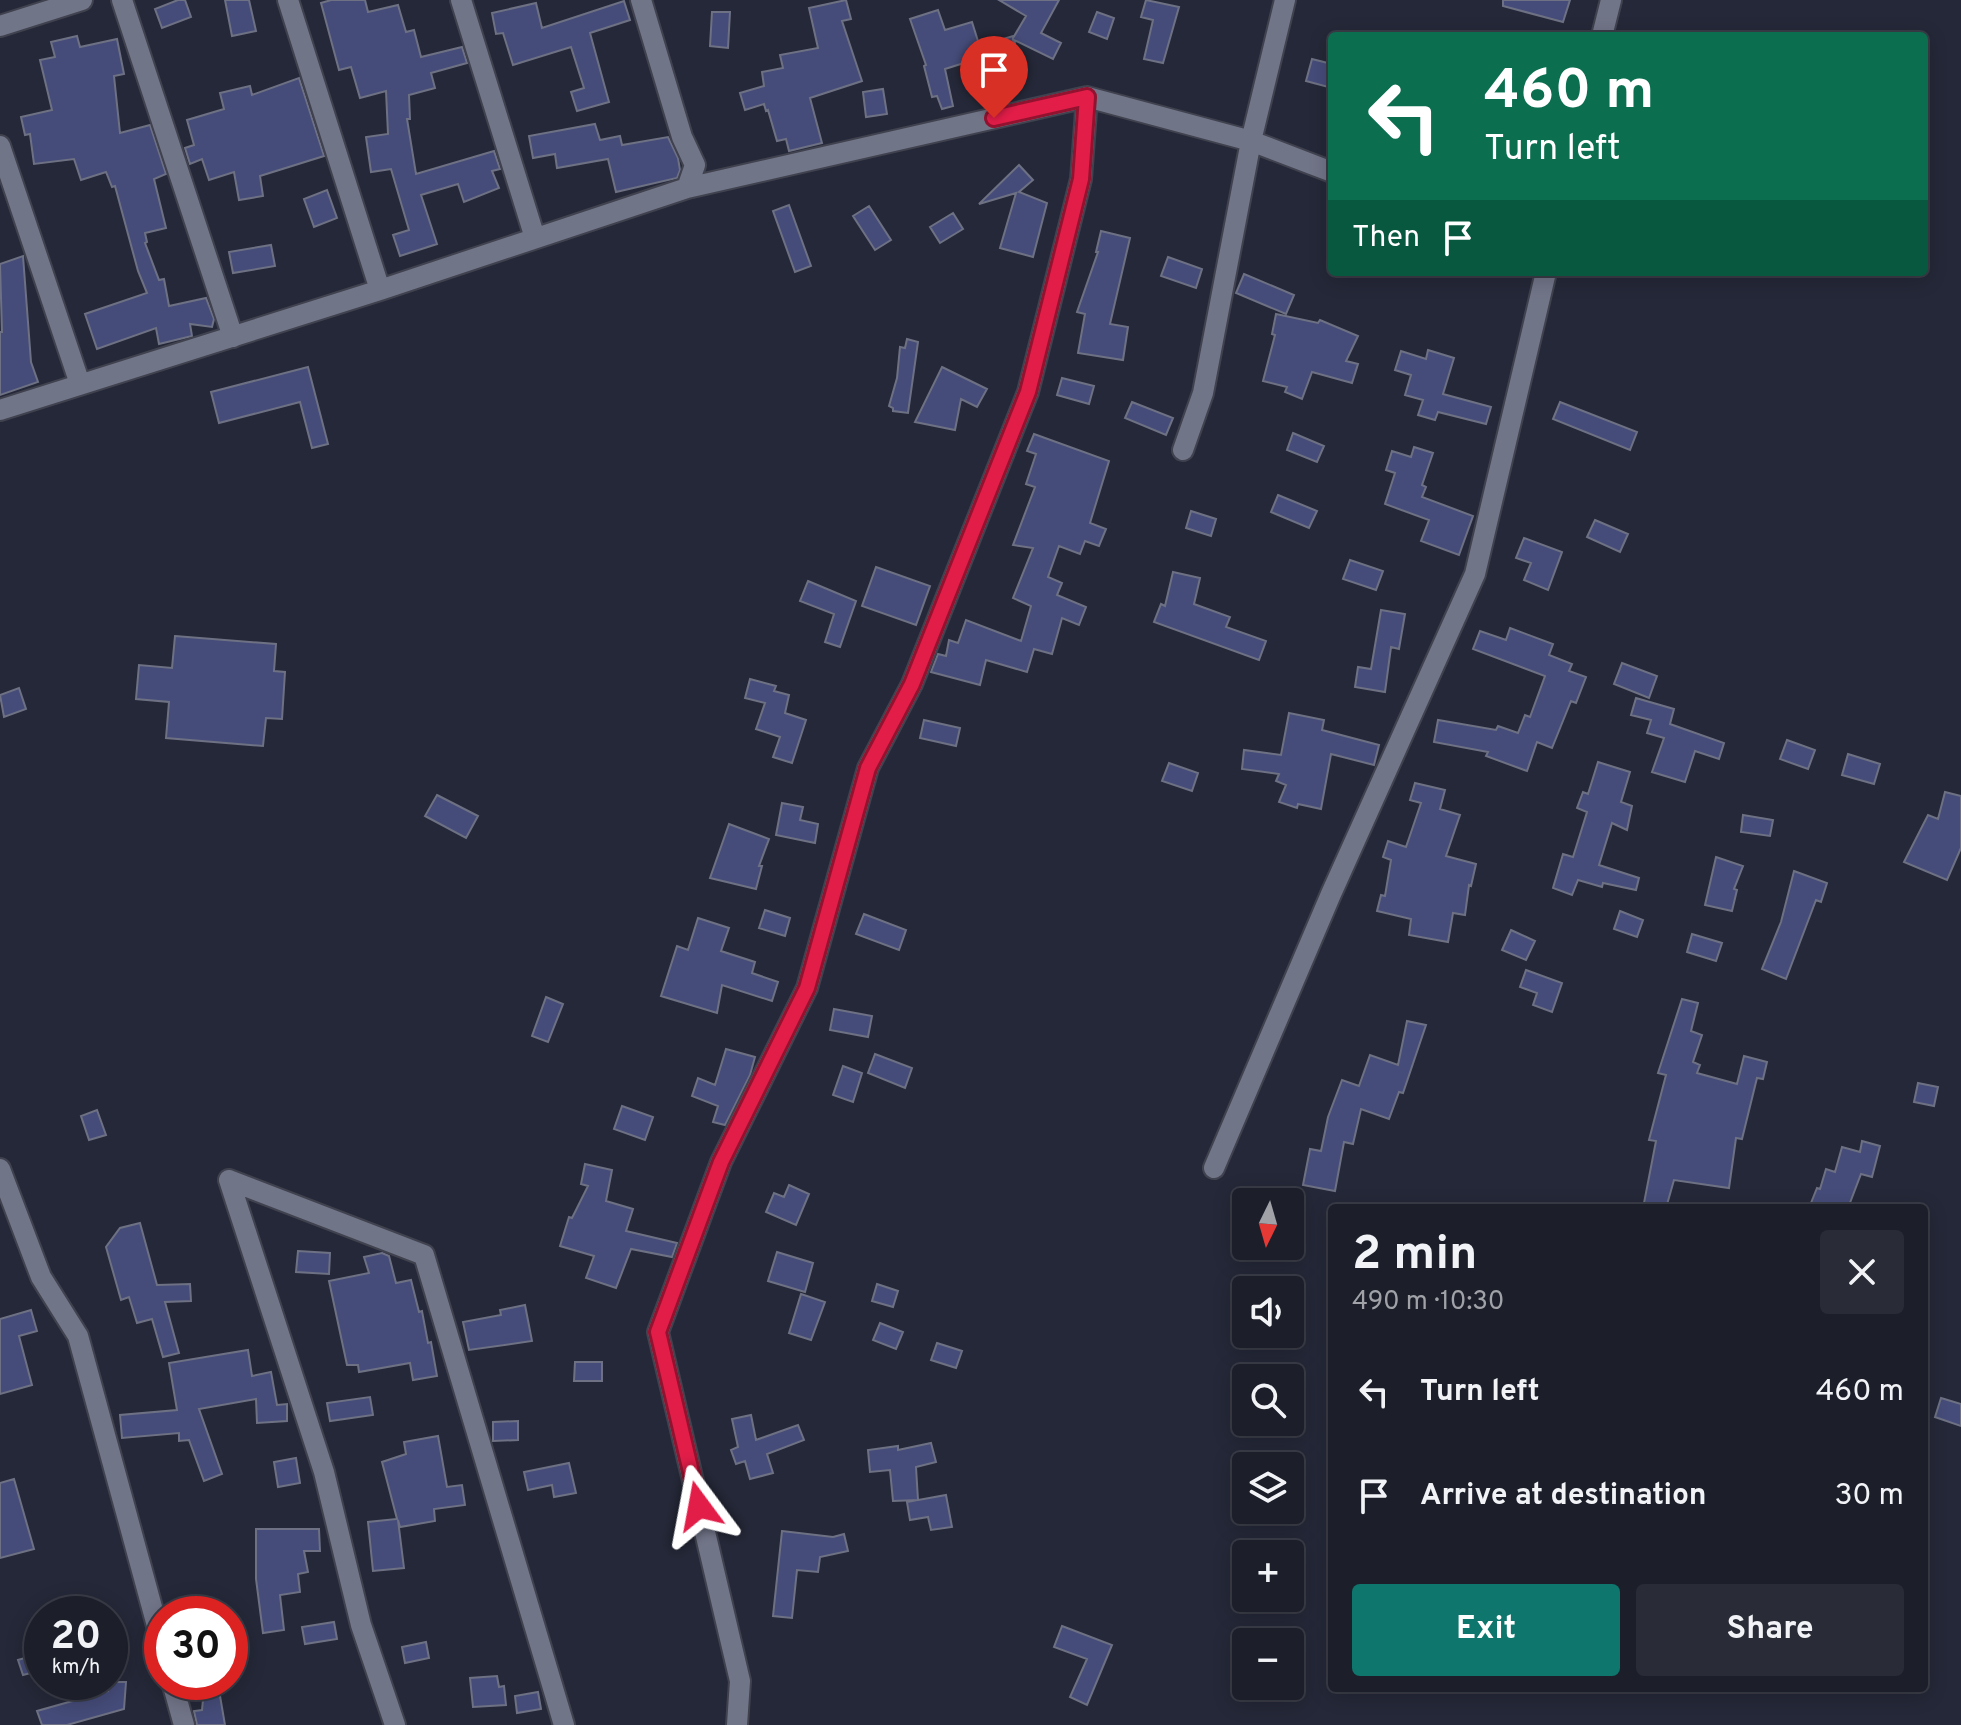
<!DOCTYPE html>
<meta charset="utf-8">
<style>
body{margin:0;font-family:Overpass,sans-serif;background:#292b36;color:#f1f3f6;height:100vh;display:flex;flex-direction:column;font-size:30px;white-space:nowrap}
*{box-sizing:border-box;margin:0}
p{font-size:26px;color:#a0a2a8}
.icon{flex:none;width:44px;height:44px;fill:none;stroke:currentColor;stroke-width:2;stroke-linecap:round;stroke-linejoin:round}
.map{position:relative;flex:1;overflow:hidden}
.details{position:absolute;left:1328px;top:1204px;width:600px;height:488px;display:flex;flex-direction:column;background:#1c1e2a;border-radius:8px;box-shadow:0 4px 20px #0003,0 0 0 2px #3a3c47}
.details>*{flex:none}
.guide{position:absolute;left:1328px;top:32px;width:600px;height:244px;border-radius:8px;box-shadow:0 4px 20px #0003,0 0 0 2px #3a3c47;background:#0b6e4f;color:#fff;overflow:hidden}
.needle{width:52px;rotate:185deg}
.fabs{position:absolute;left:1232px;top:1188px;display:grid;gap:16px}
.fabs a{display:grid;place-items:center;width:72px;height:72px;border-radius:8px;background:#1c1e2a;box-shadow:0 4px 20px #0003,0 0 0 2px #3a3c47;font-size:40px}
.speed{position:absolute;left:24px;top:1596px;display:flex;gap:16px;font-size:40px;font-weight:700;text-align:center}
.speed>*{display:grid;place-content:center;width:104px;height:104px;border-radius:50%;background:#1c1e2a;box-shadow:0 4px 20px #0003,0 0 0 2px #3a3c47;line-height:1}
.speed small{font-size:20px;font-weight:400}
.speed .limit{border:12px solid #d22;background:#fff;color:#111}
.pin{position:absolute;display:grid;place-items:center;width:68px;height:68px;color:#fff;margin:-82px -34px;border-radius:50% 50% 50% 0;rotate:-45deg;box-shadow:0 0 8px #0007}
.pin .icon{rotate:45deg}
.me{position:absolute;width:88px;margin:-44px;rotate:347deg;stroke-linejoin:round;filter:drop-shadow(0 0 6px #0008)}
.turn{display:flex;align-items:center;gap:28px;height:168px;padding:0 24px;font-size:36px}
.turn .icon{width:104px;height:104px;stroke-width:2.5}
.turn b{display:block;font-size:56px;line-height:68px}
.then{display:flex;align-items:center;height:76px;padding:0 24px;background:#0003;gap:16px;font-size:30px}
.round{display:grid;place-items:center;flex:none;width:84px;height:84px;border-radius:8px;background:#292b36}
.head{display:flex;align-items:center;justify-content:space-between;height:136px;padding:0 24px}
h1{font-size:48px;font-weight:700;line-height:60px}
.action{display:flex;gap:16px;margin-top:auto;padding:16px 24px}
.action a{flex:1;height:92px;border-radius:8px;background:#0f766e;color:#fff;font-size:32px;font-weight:700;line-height:92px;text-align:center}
.action a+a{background:#292b36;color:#f1f3f6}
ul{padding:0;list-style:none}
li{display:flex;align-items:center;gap:24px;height:104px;padding:0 24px}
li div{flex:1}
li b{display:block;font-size:30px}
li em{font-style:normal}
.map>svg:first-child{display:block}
.building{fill:#454c79;stroke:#6d7183;stroke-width:2}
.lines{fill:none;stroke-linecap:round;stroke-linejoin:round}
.minor-casing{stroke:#40424f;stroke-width:24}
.minor{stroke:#717588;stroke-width:20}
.route-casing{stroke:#92132f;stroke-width:20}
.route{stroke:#e11d48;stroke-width:14}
</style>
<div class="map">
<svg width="1961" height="1725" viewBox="0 0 1961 1725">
<rect width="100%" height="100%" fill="#252838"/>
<path class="building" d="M178 0H185L191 17 162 28 155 9Z
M225 0H249L256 31 232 36Z
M331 0H365L368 12 398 5 406 32 414 30 421 57 462 47 467 63 431 73 435 88 409 95 410 119H407L416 174 494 151 500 169 492 171 499 188 464 202 458 184 421 195 437 244 400 256 393 235 409 230 391 169 371 172 366 137 388 134 386 91 360 98 351 67 339 70 321 3Z
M846 0 851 19 842 21 862 81 810 98 822 143 789 151 786 139 777 141 768 110 766 111 764 104 745 110 740 93 764 86 762 72 783 68 780 55 818 48 809 8Z
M999 0H1059L1041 33 1061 43 1053 59 1014 40 1023 73 1003 78 993 42 1013 36V38L1026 16Z
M1146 0 1179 7 1163 63 1144 59 1153 20 1141 17Z
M1503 0H1570L1563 22 1503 6Z
M624 1 630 20 590 33 609 102 577 111 571 92 584 88 571 47 513 65 503 33 496 34 492 13 536 3 542 28Z
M938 10 945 30 972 22 983 57 945 69 953 106 942 109 937 96 932 97 924 66 926 65 910 19Z
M712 12H730L728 48 710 46Z
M1097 12 1114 18 1107 39 1089 32Z
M77 36 80 47 117 39 124 74 114 76 120 133 150 125 166 174 154 179 166 228 145 233 147 242 145 243 159 280 164 279 169 306 206 298 214 319 212 327 190 324 192 336 159 344 156 328 97 349 85 314 147 293 138 271 115 186 112 187 106 172 81 180 74 159 34 164 30 134 25 135 21 117 52 110 40 60 55 57 51 42Z
M1312 59 1332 64V88L1306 81Z
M299 78 324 156 260 176 263 196 239 200 234 172 209 180 202 159 190 164 185 148 194 145 187 120 224 109 220 93 250 86 252 95Z
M883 89 887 114 866 117 863 92Z
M595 124 600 140 620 136 622 145 668 137 678 158 680 170 677 178 616 192 608 159 557 168 555 154 533 158 529 136Z
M1019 165 1033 180 1019 192 1047 203 1033 257 1000 248 1016 193 979 204Z
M327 190 337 218 314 227 304 199Z
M789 205 811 266 795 272 773 211Z
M869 206 891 240 875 250 853 216Z
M953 213 963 229 940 243 930 227Z
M1101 231 1130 238 1110 324 1128 327 1123 360 1078 353 1085 314 1077 312 1098 252H1096Z
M271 245 275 266 233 273 229 252Z
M23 256 31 362 38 382 0 395V332H2L0 264Z
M1168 257 1202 269 1196 288 1161 276Z
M1244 274 1294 295 1286 314 1236 293Z
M1276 314 1318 323 1320 320 1358 336 1346 361 1358 364 1352 383 1312 372 1302 399 1285 392 1287 387 1263 381 1275 335 1272 334Z
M907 339 918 342 908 413 893 411V408L889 406 897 378 900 347 905 348Z
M1428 350 1454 358 1443 394 1491 407 1486 424 1438 412 1435 420 1418 415 1423 400 1405 395 1411 375 1395 370 1401 351 1426 359Z
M308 367 328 444 312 448 300 402 219 423 211 392Z
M942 367 987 389 977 407 961 399 955 430 915 422Z
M1062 378 1094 386 1089 404 1057 395Z
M1132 402 1173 418 1166 435 1125 418Z
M1560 402 1637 432 1630 450 1553 419Z
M1293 433 1324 446 1317 462 1287 450Z
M1034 434 1109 461 1090 523 1106 529 1099 546 1085 541 1080 554 1059 546 1048 577 1062 583 1057 595 1086 607 1079 625 1062 618 1052 654 1034 649 1027 672 986 660 980 685 931 672 938 654 946 656 949 640 958 643 966 620 1021 641 1031 606 1013 598 1033 548 1013 545 1035 487 1026 484 1036 454 1027 451Z
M1414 447 1433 453 1422 485 1426 487 1422 497 1473 516 1459 555 1421 541 1429 520 1385 504 1395 473 1386 470 1392 451 1411 457Z
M1278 495 1317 511 1309 528 1271 512Z
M1191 511 1216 519 1211 536 1186 528Z
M1595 520 1628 534 1620 552 1587 537Z
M1524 538 1562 552 1548 590 1524 580 1531 563 1516 558Z
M1350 560 1383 571 1376 590 1343 579Z
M876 567 930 586 916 625 862 606Z
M1173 572 1200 578 1194 604 1230 617 1226 627 1266 641 1259 660 1154 622 1161 604 1165 606Z
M808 581 856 601 840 647 825 642 834 614 800 601Z
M1381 610 1405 614 1399 649 1391 647 1385 692 1355 687 1358 667 1371 669Z
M1510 628 1553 644 1549 655 1572 664 1569 671 1586 677 1576 703 1571 701 1552 748 1537 742 1527 771 1486 756 1488 752 1434 742 1438 720 1496 730 1498 726 1518 733 1525 715 1530 717 1545 676 1473 649 1480 631 1506 640Z
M175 636 276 644 274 671 285 672 282 719 266 718 263 746 166 738 169 702 136 699 139 665 172 668Z
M1622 663 1657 676 1649 698 1614 684Z
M750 679 776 686 774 691 789 695 785 713 806 720 792 763 773 757 780 737 756 729 765 703 745 698Z
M19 688 26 709 4 717 0 695Z
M1636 698 1674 709 1670 724 1724 743 1719 759 1695 751 1685 782 1652 772 1664 738 1647 733 1651 720 1631 715Z
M1289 713 1324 720 1322 730 1379 745 1374 765 1331 754 1321 809 1298 804 1297 808 1279 802 1286 785 1276 781 1279 774 1242 769 1244 750 1281 755Z
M924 720 960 728 956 746 920 738Z
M1787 740 1815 750 1808 769 1780 759Z
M1848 754 1880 764 1874 784 1842 775Z
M1598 762 1630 772 1621 802 1632 806 1627 830 1612 823 1599 865 1639 878 1636 890 1603 883 1602 887 1578 880 1572 895 1553 888 1563 854 1573 857 1587 812 1577 808 1583 792 1588 794Z
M1169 763 1198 773 1192 791 1162 781Z
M1415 783 1445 790 1440 809 1460 815 1446 856 1476 864 1471 886 1469 885 1465 915 1453 913 1448 942 1409 935 1411 919 1377 911 1381 895 1385 896 1391 860 1383 857 1388 841 1406 847 1421 803 1410 800Z
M1945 792 1961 796V848L1947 880 1904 862 1928 815 1938 819Z
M437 795 478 816 466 838 425 816Z
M782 803 803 807 800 820 818 824 815 843 776 835Z
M1743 815 1773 820 1770 836 1741 832Z
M729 824 769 839 759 866H762L756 889 710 878Z
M1716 857 1743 866 1734 889 1737 890 1732 911 1705 905Z
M1794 871 1827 883 1821 902 1816 900 1786 979 1762 969 1781 922Z
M765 910 790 918 785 936 759 928Z
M1620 911 1643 920 1637 937 1614 929Z
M864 914 906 930 899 950 856 934Z
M698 918 729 928 721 951 755 962 752 973 778 982 772 1001 722 985 717 1013 661 996 677 946 688 950Z
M1511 930 1535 941 1526 960 1502 950Z
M1692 934 1722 943 1716 961 1687 952Z
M1526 970 1562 983 1552 1012 1533 1005 1537 993 1520 987Z
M546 997 563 1004 548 1042 532 1036Z
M1682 999 1698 1003 1691 1031 1702 1035 1693 1062 1700 1065 1697 1073 1737 1084 1744 1056 1767 1062 1763 1079 1757 1078 1742 1139 1736 1138 1729 1188 1674 1180 1666 1208 1644 1203 1656 1141 1649 1140 1666 1075 1658 1073Z
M834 1009 872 1016 868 1037 830 1030Z
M1407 1021 1426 1025 1403 1093 1399 1092 1389 1119 1361 1109 1353 1144 1344 1142 1335 1191 1303 1185 1310 1149 1321 1151 1328 1117 1342 1080 1359 1086 1370 1055 1398 1065Z
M726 1049 755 1057 750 1075 725 1125 713 1122 718 1106 692 1096 698 1078 715 1085Z
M875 1054 912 1068 905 1088 868 1073Z
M843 1066 862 1073 853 1102 833 1095Z
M1918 1083 1938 1087 1934 1106 1914 1102Z
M622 1106 653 1117 645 1140 614 1129Z
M97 1110 106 1135 89 1140 81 1116Z
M1862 1141 1880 1146 1872 1177 1861 1174 1848 1208H1809L1817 1188 1820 1189 1826 1169 1835 1172 1842 1147 1860 1152Z
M585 1164 612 1170 606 1201 633 1209 626 1231 677 1243 672 1257 631 1249 616 1288 586 1278 594 1256 560 1246 569 1217 572 1218 588 1186 581 1184Z
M789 1185 809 1194 796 1225 766 1212 774 1193 784 1197Z
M140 1223 157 1285 190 1284 191 1301 165 1302 179 1353 163 1357 152 1319 137 1323 129 1297 121 1300 106 1247 120 1228Z
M298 1251 330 1253 329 1274 296 1272Z
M777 1252 813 1263 805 1292 768 1281Z
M382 1253 389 1256 396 1283 411 1280 419 1312 422 1311 428 1343 431 1342 437 1376 413 1380 410 1363 359 1372 358 1365H347L329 1281 369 1273 364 1257Z
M877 1284 898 1291 893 1307 872 1301Z
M801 1294 825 1302 811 1340 789 1333Z
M525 1305 532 1341 469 1350 463 1322 501 1315 500 1310Z
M31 1310 37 1331 19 1336 32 1385 0 1394V1319Z
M880 1323 903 1332 896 1349 873 1340Z
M937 1343 962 1351 956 1368 931 1360Z
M248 1350 252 1376 271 1372 277 1405 287 1404V1421L257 1423 256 1399 199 1409 222 1474 204 1481 189 1440 179 1441V1433L122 1438 120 1415 177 1410 169 1363Z
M575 1362H602V1381H574Z
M370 1397 373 1415 330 1421 327 1403Z
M1941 1398 1961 1404V1426L1935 1417Z
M751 1415 756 1440 798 1425 804 1440 767 1454 773 1473 750 1479 745 1461 736 1464 731 1450 738 1447 732 1419Z
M518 1421V1440L493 1441V1422Z
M438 1436 447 1487 462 1485 465 1505 434 1509 435 1521 400 1527 398 1520 404 1568 373 1571 368 1522 397 1519 382 1462 406 1454 404 1442Z
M931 1443 936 1462 916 1467 918 1500 893 1501 890 1470 870 1472 868 1450 898 1446V1450Z
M296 1458 300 1483 278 1487 274 1462Z
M569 1463 576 1493 554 1497 552 1485 528 1490 524 1472Z
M14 1479 34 1549 0 1558V1483Z
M946 1495 952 1527 931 1530 928 1517 910 1520 907 1502Z
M256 1529H319L320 1551H304L308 1572 298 1574 300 1592 280 1595 284 1630 263 1633 256 1579Z
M782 1531 833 1537 844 1534 848 1551 820 1557 818 1572 797 1570 792 1618 773 1616Z
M334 1622 337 1639 305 1644 302 1627Z
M1062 1626 1112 1645 1087 1705 1070 1697 1087 1659 1054 1647Z
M426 1642 429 1658 405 1663 402 1647Z
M42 1653V1670L23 1675 18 1660Z
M497 1676 499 1687 504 1686 506 1705 473 1707 470 1678Z
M108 1682H126L124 1709 67 1725H42L37 1711 108 1691Z
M204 1689 219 1690 225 1725H197L194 1711 202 1710Z
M538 1692 541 1709 517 1713 515 1696Z"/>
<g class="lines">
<defs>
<path id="minor" d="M122 0 233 337
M288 0 380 290
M461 0 535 238
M0 26 82 0
M1602 36 1611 0
M0 146 80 384
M687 188 1087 97 1251 141 1285 0
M0 410 380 290 687 188 695 165 682 137 641 0
M1183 450 1203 393 1251 141 1332 172
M1214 1168 1331 894 1475 574 1546 272
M0 1169 41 1277 78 1336 162 1644
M229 1180 424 1255 564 1725
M229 1180 324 1472 361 1625 395 1725
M172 1682 184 1725
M737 1725 740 1681 658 1332 721 1162 807 988 868 768 912 684 1028 392 1081 179 1087 97"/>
</defs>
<use href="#minor" class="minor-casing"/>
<use href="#minor" class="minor"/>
</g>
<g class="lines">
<defs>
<path id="route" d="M699 1506 658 1332 721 1162 807 988 868 768 912 684 1028 392 1081 179 1087 97 994 118"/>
</defs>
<use href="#route" class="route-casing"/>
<use href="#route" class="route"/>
</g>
</svg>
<div class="fabs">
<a><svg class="needle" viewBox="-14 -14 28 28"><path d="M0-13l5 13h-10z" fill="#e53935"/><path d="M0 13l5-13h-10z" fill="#a0a2a8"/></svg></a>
<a><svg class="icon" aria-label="sound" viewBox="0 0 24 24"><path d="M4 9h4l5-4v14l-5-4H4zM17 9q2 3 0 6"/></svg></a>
<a><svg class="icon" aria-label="search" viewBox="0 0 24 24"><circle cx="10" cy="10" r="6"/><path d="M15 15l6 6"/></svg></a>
<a><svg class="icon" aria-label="layers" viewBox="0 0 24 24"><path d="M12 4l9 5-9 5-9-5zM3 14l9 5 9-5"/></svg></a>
<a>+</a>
<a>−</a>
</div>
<div class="speed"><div>20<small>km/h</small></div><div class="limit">30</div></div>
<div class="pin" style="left:994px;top:118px;background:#d93025"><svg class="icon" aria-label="arrive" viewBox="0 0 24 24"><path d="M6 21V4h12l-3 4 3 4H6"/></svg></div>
<svg class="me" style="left:699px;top:1506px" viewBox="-20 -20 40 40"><path d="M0-17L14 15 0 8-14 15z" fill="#e11d48" stroke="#fff" stroke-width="4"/></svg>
<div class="guide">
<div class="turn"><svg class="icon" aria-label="left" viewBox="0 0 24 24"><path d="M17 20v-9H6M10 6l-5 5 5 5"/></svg><div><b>460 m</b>Turn left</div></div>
<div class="then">Then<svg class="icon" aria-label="arrive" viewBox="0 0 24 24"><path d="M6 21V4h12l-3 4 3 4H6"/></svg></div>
</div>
<section class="details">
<div class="head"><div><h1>2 min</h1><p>490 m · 10:30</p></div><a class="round"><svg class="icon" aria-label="close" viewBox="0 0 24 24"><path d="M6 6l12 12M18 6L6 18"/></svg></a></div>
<ul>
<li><svg class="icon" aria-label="left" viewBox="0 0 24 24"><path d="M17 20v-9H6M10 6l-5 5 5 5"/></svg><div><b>Turn left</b></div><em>460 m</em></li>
<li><svg class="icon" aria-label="arrive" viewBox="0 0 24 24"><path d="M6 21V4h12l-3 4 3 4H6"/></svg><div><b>Arrive at destination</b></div><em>30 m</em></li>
</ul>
<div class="action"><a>Exit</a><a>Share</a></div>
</section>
</div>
